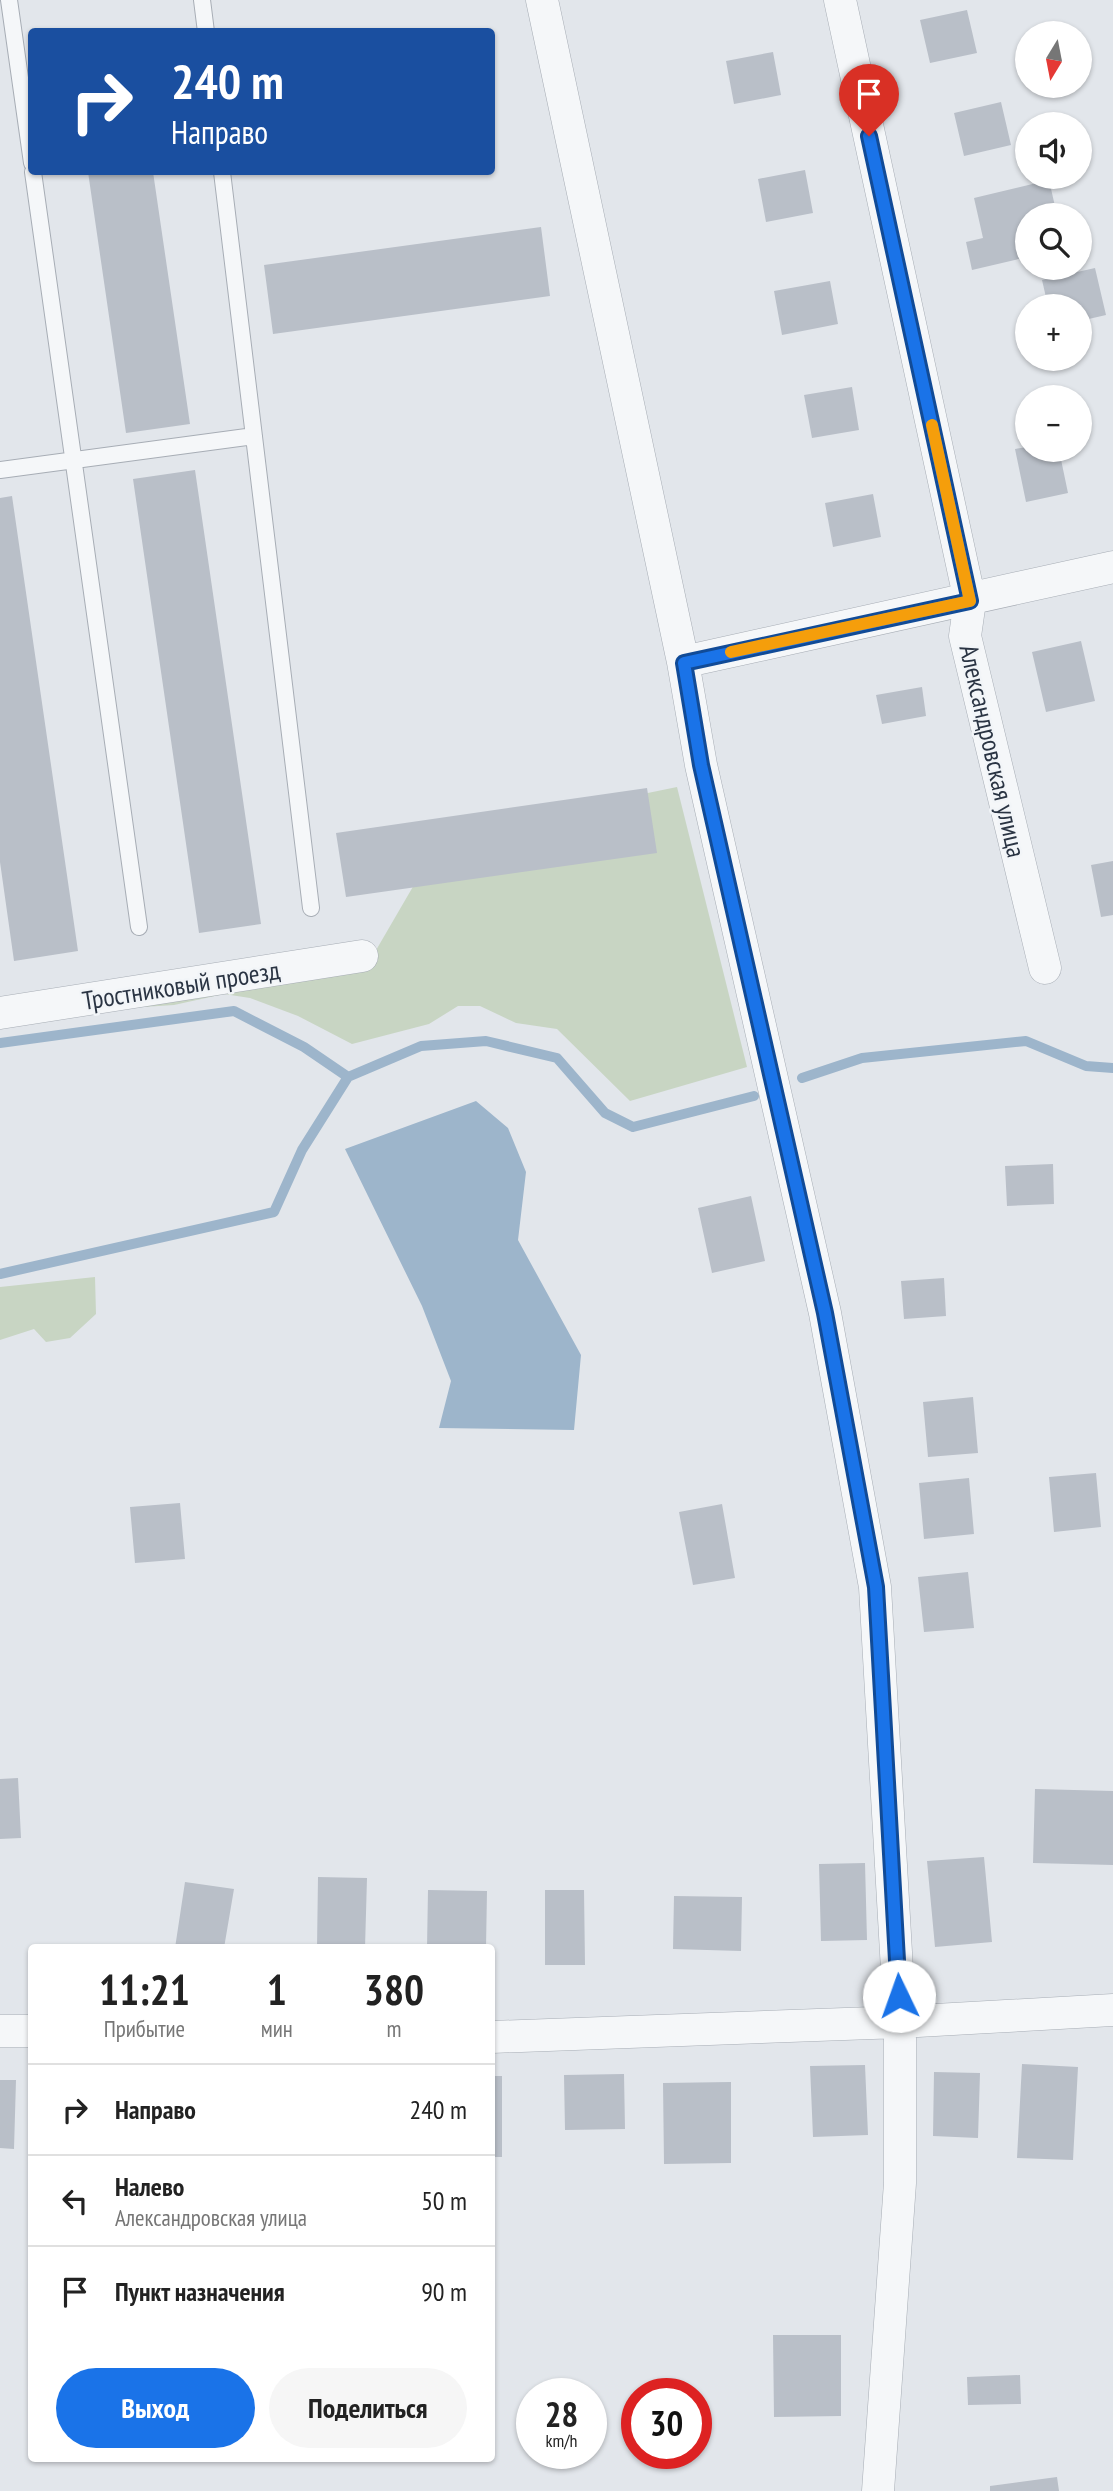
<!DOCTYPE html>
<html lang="ru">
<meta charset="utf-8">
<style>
body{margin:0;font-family:"PT Sans Narrow",sans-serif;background:#f6f6f6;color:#222;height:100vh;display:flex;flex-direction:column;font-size:26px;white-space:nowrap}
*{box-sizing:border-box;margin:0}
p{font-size:23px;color:#767676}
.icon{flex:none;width:38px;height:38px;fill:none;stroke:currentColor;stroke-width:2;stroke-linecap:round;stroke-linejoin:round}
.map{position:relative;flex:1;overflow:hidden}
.drawer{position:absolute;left:28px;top:1944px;width:467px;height:518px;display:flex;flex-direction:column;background:#fff;border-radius:7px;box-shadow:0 2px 5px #0004}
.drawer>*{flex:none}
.top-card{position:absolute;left:28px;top:28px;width:467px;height:147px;border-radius:7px;box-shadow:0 2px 5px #0004;background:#1a4fa0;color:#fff;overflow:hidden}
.needle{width:46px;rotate:190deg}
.controls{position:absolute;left:1015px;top:21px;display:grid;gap:14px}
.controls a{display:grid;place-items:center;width:77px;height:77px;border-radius:50%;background:#fff;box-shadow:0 2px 5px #0004;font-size:35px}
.speed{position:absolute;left:516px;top:2378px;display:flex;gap:14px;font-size:35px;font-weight:700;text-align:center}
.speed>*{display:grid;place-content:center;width:91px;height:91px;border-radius:50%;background:#fff;box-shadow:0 2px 5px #0004;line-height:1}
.speed small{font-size:18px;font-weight:400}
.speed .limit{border:10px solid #d22;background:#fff;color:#111}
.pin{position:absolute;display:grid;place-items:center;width:60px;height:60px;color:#fff;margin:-72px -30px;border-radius:50% 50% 50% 0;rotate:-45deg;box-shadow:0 0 7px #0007}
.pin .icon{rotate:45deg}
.me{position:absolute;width:77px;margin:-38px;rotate:357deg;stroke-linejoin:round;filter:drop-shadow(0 0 5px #0008)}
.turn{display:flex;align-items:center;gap:24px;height:147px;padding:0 28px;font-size:32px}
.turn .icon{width:91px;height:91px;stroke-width:2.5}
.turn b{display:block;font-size:49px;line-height:60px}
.eta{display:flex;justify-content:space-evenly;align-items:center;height:119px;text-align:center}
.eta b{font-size:42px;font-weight:600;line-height:49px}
.action{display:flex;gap:14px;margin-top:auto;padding:14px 28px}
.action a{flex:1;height:80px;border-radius:42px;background:#1a73e8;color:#fff;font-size:28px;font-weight:600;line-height:80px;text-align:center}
.action a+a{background:#f6f6f6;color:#222}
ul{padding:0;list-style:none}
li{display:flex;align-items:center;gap:21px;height:91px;padding:0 28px;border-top:2px solid #e0e0e0}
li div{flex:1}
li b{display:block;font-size:26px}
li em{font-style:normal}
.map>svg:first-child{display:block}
.green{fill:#c8d5c3}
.water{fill:#9db5cb}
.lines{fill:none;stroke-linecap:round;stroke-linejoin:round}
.stream{stroke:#9db5cb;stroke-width:10}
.building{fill:#b9bfc8}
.service-casing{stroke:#a7adb5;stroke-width:18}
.minor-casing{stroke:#a7adb5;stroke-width:33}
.service{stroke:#f5f7f9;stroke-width:16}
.minor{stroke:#f5f7f9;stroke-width:32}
.route-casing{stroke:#114b97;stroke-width:18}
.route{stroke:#1a73e8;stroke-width:12}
.slow{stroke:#f59e0b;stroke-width:12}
.labels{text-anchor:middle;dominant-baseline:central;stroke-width:5;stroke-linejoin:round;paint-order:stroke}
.street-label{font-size:26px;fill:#2a3443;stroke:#f2f5f8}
</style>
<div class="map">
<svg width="1113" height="2491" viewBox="0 0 1113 2491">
<rect width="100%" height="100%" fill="#e2e6eb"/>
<path class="green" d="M677 787 747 1067 630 1101 557 1029 516 1023 480 1006H458L429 1024 352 1044 298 1016 250 998 224 994 174 1005 112 1009 368 964 443 835Z
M95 1277 96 1314 70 1338 46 1342 34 1329 0 1340V1287Z"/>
<path class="water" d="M476 1101 508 1128 526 1172 518 1240 581 1355 574 1430 439 1428 451 1381 422 1306 345 1149Z"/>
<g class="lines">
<path class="stream" d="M0 1043 234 1011 304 1047 348 1077
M802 1078 862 1058 1026 1041 1086 1066 1113 1068
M0 1274 274 1212 302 1150 348 1077 421 1046 486 1041 557 1058 605 1113 633 1127 754 1096"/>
</g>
<path class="building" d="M967 10 977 53 930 63 920 20Z
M773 52 781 95 734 104 726 61Z
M1001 102 1011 145 964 156 954 113Z
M805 170 813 213 766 222 758 179Z
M88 172H153L190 424 126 433Z
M1049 180 1057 215H1027V257L972 270 966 242 983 238 974 198Z
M541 227 550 296 273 334 264 265Z
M1095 268 1106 315 1080 321V306H1048L1042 280Z
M830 281 838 324 782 335 774 291Z
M852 387 859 430 812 438 804 395Z
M1027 447V450H1059L1068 493 1026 502 1015 449Z
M195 470 261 924 199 933 133 479Z
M873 494 881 537 833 547 825 503Z
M12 496 78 951 14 961 0 862V498Z
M1081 641 1095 701 1046 712 1032 652Z
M922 687 926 716 882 724 876 695Z
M647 788 657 853 346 897 336 833Z
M1113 861V915L1101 917 1091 865Z
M1053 1164 1054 1204 1007 1206 1005 1166Z
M751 1196 765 1261 712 1273 698 1208Z
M944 1278 946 1316 904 1319 901 1281Z
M973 1397 978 1453 928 1457 923 1402Z
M1096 1473 1101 1527 1054 1532 1049 1477Z
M969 1478 974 1534 924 1539 919 1483Z
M180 1503 185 1559 135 1563 130 1507Z
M722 1504 735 1578 693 1585 679 1512Z
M968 1572 974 1628 924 1632 918 1577Z
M18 1778 21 1838 0 1839V1779Z
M1035 1789 1113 1791V1865L1033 1863Z
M984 1857 992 1942 935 1947 927 1861Z
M865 1863 867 1940 821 1941 819 1864Z
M318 1877 367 1878 365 1948H317Z
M185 1882 234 1889 224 1948H175Z
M428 1890 487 1891 486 1948H427Z
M545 1890H584L585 1965H545Z
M674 1896 742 1897 741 1951 673 1949Z
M1022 2064 1078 2067 1073 2160 1017 2158Z
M865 2065 868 2135 813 2137 810 2066Z
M934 2072 980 2073 978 2138 933 2136Z
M624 2074 625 2129 565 2130 564 2075Z
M492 2076H502V2157H492Z
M0 2080H16L14 2149 0 2148Z
M731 2082V2163L664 2164 663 2083Z
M773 2335H841V2416L774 2417Z
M1020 2375 1021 2404 968 2405 967 2377Z
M1057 2477 1059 2491H990V2486Z"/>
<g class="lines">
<defs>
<path id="service" d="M9 0 32 163
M202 0 206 32
M33 172 139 927
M222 172 311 908
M0 470 254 436"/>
<path id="minor" d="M542 0 683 662 701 765 825 1313 875 1587 900 2022V2183L878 2491
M840 0 970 601 965 636 1045 968
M683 662 1113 567
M0 1013 362 956
M0 2031H32
M492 2037 900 2022 1113 2010"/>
</defs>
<use href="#service" class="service-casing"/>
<use href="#minor" class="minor-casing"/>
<use href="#service" class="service"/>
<use href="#minor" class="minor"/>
</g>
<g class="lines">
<defs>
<path id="route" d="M869 136 970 601 684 663 701 765 825 1313 876 1587 899 1996"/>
</defs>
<use href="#route" class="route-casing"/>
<use href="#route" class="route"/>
<path class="slow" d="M731 652 970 601 932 425"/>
</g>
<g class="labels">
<g class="street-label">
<text transform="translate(993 751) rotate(77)">Александровская улица</text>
<text transform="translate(181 985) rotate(-9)">Тростниковый проезд</text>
</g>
</g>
</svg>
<div class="controls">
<a><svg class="needle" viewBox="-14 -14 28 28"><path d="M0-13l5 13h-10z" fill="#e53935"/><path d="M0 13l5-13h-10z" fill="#767676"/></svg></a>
<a><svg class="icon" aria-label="sound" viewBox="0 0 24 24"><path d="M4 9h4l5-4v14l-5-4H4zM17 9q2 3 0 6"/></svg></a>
<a><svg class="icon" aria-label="search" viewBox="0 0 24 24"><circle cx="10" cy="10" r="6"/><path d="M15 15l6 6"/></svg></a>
<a>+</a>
<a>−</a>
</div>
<div class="speed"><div>28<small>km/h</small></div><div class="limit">30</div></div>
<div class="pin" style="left:869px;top:136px;background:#d93025"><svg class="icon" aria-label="arrive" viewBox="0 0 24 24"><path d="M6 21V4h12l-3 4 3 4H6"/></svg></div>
<svg class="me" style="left:899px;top:1996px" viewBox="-20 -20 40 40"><circle r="19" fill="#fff"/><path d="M0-13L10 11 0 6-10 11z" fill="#1a73e8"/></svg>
<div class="top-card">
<div class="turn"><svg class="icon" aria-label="right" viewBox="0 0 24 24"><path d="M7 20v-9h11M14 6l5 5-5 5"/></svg><div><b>240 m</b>Направо</div></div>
</div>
<section class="drawer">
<div class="eta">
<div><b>11:21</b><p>Прибытие</p></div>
<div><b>1</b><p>мин</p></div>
<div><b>380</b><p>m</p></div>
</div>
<ul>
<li><svg class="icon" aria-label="right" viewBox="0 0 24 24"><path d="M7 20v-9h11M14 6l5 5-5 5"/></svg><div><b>Направо</b></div><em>240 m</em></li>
<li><svg class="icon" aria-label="left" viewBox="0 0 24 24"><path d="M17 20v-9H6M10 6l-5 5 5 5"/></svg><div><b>Налево</b><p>Александровская улица</p></div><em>50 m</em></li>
<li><svg class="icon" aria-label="arrive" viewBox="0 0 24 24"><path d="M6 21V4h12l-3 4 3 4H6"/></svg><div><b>Пункт назначения</b></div><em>90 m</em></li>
</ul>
<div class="action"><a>Выход</a><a>Поделиться</a></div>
</section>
</div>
